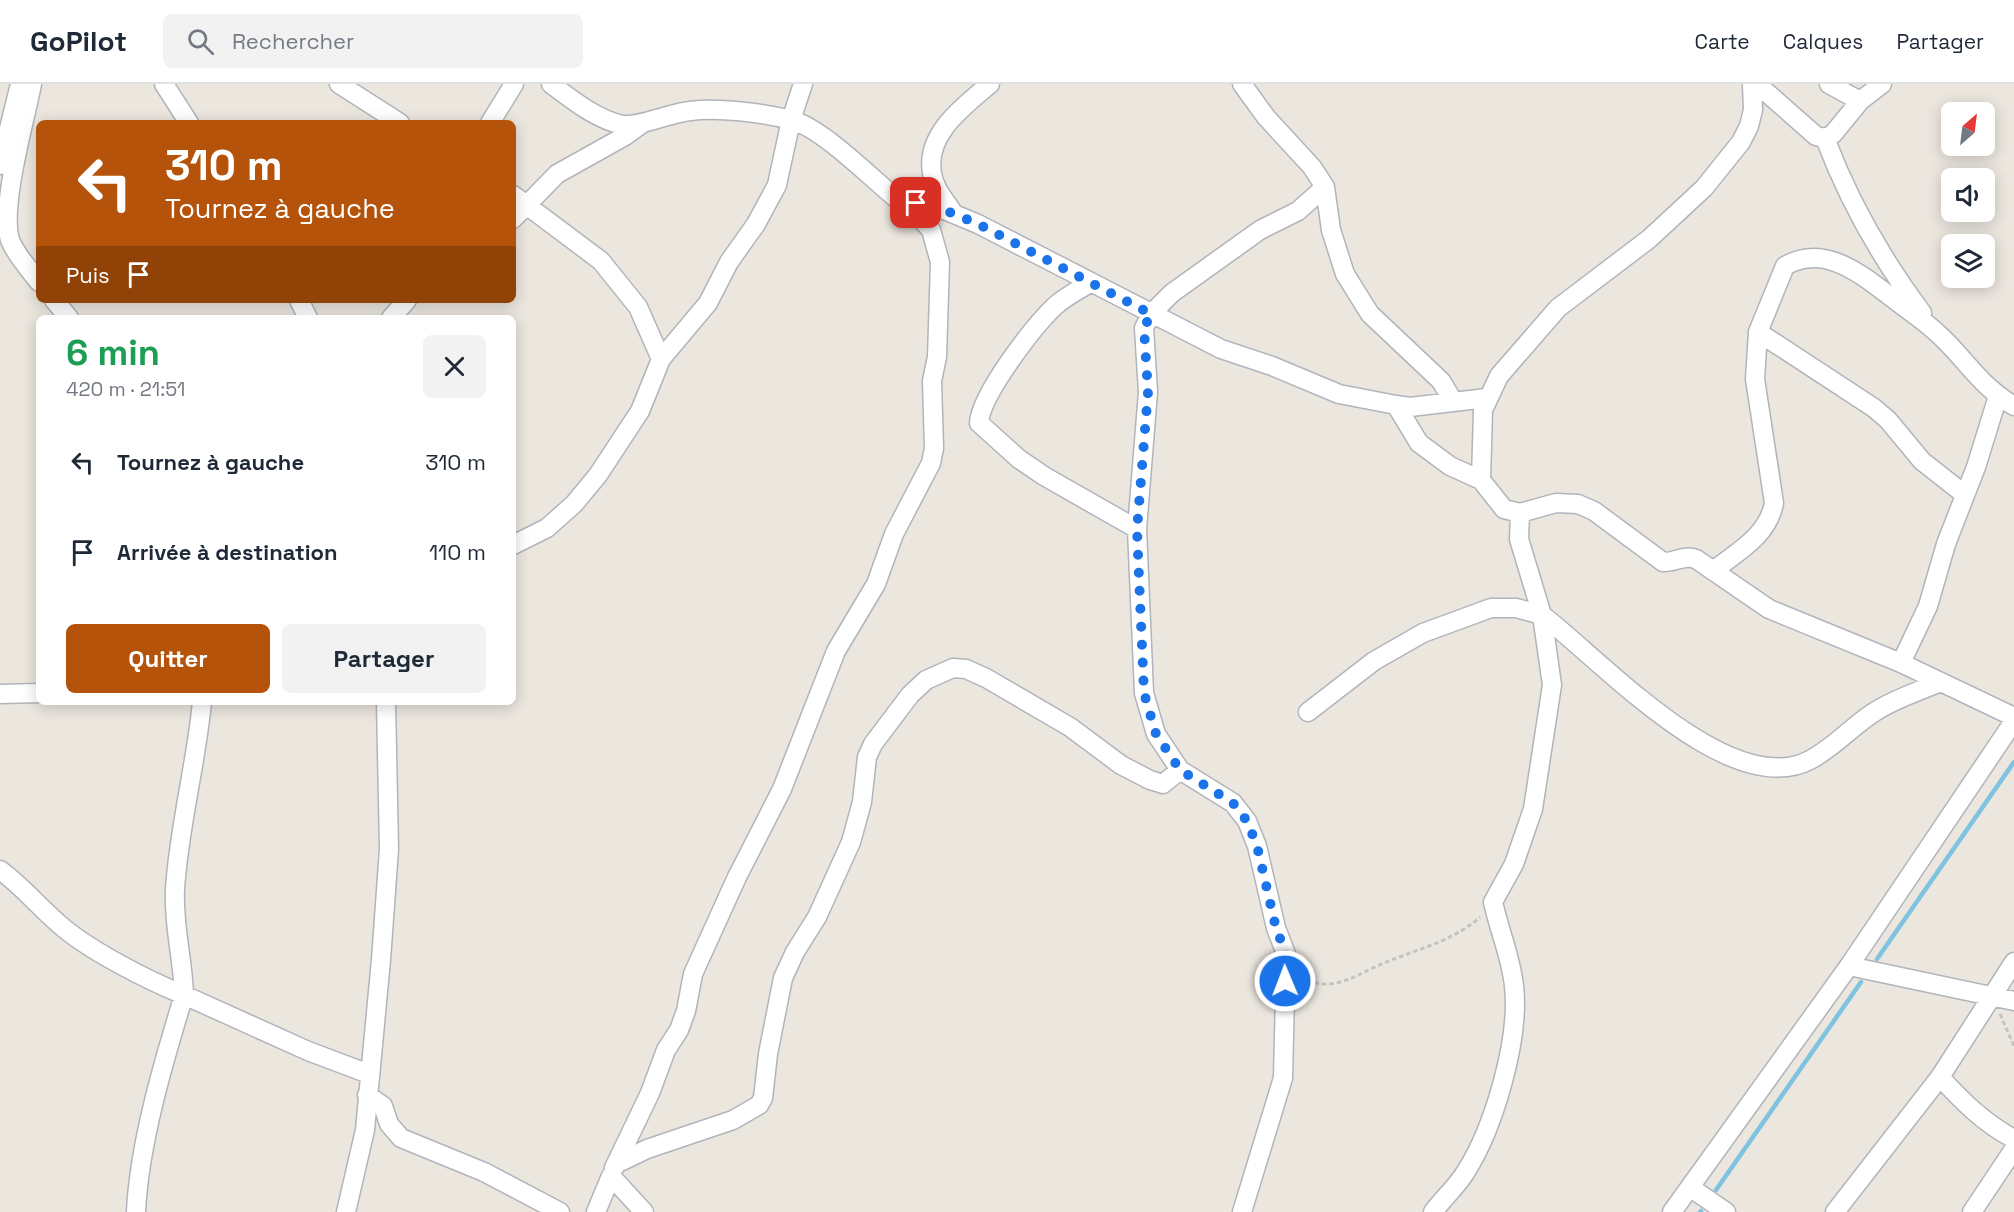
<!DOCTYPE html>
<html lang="fr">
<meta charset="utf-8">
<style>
body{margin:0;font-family:"Space Grotesk",sans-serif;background:#f2f2f3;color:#1f2937;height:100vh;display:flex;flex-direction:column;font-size:22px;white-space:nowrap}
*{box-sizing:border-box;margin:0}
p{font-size:20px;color:#747a83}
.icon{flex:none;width:33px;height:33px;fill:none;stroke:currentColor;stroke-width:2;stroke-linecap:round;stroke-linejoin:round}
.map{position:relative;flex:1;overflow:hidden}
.panel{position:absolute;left:36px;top:231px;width:480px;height:390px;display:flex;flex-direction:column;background:#fff;border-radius:9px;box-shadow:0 3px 15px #0003}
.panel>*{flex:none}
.banner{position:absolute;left:36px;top:36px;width:480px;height:183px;border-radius:9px;box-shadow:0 3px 15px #0003;background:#b45309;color:#fff;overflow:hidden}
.needle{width:39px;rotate:28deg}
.controls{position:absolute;left:1941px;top:18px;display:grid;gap:12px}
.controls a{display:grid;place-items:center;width:54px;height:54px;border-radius:9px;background:#fff;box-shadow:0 3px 15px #0003;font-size:30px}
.pin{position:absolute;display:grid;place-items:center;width:51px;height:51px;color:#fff;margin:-26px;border-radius:12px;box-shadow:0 3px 9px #0006}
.me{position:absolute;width:66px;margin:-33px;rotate:359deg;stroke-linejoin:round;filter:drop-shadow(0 0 4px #0008)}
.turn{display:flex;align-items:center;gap:21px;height:126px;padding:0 30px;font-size:27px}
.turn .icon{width:78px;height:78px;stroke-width:2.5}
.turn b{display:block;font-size:42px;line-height:51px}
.then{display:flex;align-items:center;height:57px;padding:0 30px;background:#0003;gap:12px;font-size:22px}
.round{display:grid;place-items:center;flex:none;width:63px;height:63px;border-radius:9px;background:#f2f2f3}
.overview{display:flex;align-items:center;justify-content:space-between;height:102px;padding:0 30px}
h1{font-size:36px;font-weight:600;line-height:45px;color:#1e9e55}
.primary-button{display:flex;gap:12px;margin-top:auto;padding:12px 30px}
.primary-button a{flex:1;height:69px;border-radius:9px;background:#b45309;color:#fff;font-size:24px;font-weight:600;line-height:69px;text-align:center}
.primary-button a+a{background:#f2f2f3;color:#1f2937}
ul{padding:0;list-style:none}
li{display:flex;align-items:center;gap:18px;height:90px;padding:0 30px}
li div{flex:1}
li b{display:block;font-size:22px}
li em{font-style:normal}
header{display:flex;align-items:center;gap:36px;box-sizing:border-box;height:84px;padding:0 30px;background:#fff;border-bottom:2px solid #e0e1e3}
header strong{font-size:28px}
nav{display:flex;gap:33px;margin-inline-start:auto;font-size:21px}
.search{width:420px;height:54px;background:#f2f2f3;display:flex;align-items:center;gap:15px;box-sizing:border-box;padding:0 21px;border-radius:9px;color:#747a83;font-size:22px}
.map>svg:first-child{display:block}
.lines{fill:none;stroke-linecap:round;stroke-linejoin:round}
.stream{stroke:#7ec3e0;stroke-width:4.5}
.minor-casing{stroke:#b2b4bc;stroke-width:21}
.path{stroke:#c3c3c3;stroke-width:3;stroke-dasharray:4.5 3;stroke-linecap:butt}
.minor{stroke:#fff;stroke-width:18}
.route{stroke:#1a73e8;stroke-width:10;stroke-dasharray:0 18}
</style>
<header>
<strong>GoPilot</strong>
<div class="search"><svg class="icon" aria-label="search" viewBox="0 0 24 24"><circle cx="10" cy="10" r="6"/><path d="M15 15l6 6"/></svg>Rechercher</div>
<nav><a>Carte</a><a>Calques</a><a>Partager</a></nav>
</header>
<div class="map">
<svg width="2014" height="1128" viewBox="0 0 2014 1128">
<rect width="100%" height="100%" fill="#ebe6de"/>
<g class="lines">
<path class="stream" d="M1877 875 2014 678
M1716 1106 1861 898
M1700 1128 1701 1127"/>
<defs>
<path id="minor" d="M32 0C25 37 0 122 10 156 16 171 29 185 39 198
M164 0 189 39
M339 0 400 39
M551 0C571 15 597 36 623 41 640 43 670 29 690 27 718 23 763 29 791 36 821 43 871 94 897 115L908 120H930L978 140 1221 265 1272 282 1339 310 1396 321 1419 359 1450 382 1481 396 1504 425 1520 429 1556 419 1578 420 1594 427 1663 478C1675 479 1684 470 1696 475L1769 525 1901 579 2014 633
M1242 0 1266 33 1312 83 1325 103 1331 146 1345 190 1370 230 1441 297 1453 317
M1757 0 1816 52 1825 54 1833 50 1860 17 1882 0
M1829 0 1860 17
M490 39 514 0
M1825 54C1849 118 1881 174 1922 229
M0 81 20 0
M513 111 601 177 638 223 661 275
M954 130C946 117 934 105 932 89 925 50 964 22 990 0
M513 135 557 90 625 52 643 39
M1090 199C1078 206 1065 213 1055 222 1034 242 981 310 979 339L1019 375 1044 392 1137 445
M54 216 69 234
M299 216 308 234
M391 234 407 216
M1758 248 1874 324 1888 336 1922 377 1964 410
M1396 321 1410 323 1487 314
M1481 396 1483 326 1499 292 1558 224 1649 155 1704 104 1741 58 1749 42 1753 26 1752 0
M513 461 547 444 574 420 598 391 640 327 661 275 708 219 729 178 756 140 777 101 791 36 803 0
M1713 487C1737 468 1768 452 1774 419L1755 295 1758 248 1785 182C1826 158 1864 193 1895 216 1908 226 1923 236 1935 247 1965 273 1977 300 2014 322
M1901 579 1928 522 1946 460 1976 383 1998 312
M0 610 39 609
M202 618C196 681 179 742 175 805 173 842 183 875 184 911L308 967 369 990
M1308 628 1374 577 1423 549 1491 524H1516L1542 531C1601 576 1730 718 1810 676 1835 663 1853 641 1876 627 1895 615 1917 608 1938 599
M1180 686 1156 650 1144 609 1137 445 1148 308 1144 244 1151 230 1172 209 1260 146 1298 127 1325 103
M0 786C22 802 38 822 59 840 88 866 147 896 184 911 164 976 139 1060 136 1128
M1849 882 2014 917
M1940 993C1963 1018 1984 1039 2014 1055
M367 1011 383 1022 389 1040 401 1054 484 1088 560 1128
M616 1080 647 1065 733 1036 759 1021 763 1014 768 970 783 894 795 868 817 833 851 758 862 718 867 673 873 660 910 611 926 596 953 584 966 585 986 594 1070 643 1121 681 1150 696 1163 700 1180 686 1233 719 1247 737 1257 762 1276 844 1286 870 1283 994 1242 1128
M614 1084 650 1009 666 966 679 946 686 927 693 890 737 793 782 705 836 567 876 500 894 450 931 379 934 364 932 297 937 273 940 178 931 146 908 120
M1691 1104 1726 1128
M346 1128 365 1046 381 876 389 765 386 618
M596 1128 611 1092 644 1128
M1433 1128C1443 1115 1456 1103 1465 1089 1494 1044 1520 955 1514 902 1511 873 1499 846 1493 818L1514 780 1533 725 1552 601 1542 531 1519 455 1520 429
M1672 1128 1849 882 2014 637
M1835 1128 1940 993 2014 878
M1972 1128 2014 1065"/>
</defs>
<use href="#minor" class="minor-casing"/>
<path class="path" d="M1302 890C1308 895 1314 899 1322 900 1343 901 1357 891 1375 883 1411 866 1450 860 1480 833
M2000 930 2014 962"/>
<use href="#minor" class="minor"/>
</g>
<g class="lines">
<path class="route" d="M916 119 930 120 978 140 1151 230 1144 244 1148 308 1137 446 1144 609 1156 650 1180 686 1233 719 1247 737 1257 762 1276 844 1286 870 1285 897"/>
</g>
</svg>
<div class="controls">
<a><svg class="needle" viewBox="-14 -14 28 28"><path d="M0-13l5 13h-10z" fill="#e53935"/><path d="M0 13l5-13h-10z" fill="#747a83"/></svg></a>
<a><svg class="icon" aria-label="sound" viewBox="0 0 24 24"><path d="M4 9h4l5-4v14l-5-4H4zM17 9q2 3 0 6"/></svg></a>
<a><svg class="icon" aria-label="layers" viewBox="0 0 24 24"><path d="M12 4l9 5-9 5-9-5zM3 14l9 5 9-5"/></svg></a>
</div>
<div class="pin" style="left:916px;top:119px;background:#d93025"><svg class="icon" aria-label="arrive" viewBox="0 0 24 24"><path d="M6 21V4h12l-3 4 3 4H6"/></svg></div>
<svg class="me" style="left:1285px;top:897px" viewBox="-20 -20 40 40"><circle r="17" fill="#1a73e8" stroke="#fff" stroke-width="3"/><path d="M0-11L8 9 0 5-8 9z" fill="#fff"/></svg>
<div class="banner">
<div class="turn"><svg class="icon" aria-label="left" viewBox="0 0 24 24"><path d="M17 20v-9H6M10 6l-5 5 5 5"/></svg><div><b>310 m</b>Tournez à gauche</div></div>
<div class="then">Puis<svg class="icon" aria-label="arrive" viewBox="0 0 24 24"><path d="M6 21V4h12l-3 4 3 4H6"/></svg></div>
</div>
<section class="panel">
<div class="overview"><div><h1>6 min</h1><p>420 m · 21:51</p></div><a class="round"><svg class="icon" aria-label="close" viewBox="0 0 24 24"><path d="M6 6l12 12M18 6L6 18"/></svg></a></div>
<ul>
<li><svg class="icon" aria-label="left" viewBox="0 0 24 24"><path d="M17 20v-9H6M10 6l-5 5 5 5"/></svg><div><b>Tournez à gauche</b></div><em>310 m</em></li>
<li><svg class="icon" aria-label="arrive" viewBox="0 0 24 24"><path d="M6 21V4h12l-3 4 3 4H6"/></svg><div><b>Arrivée à destination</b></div><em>110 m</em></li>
</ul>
<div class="primary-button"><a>Quitter</a><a>Partager</a></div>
</section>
</div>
